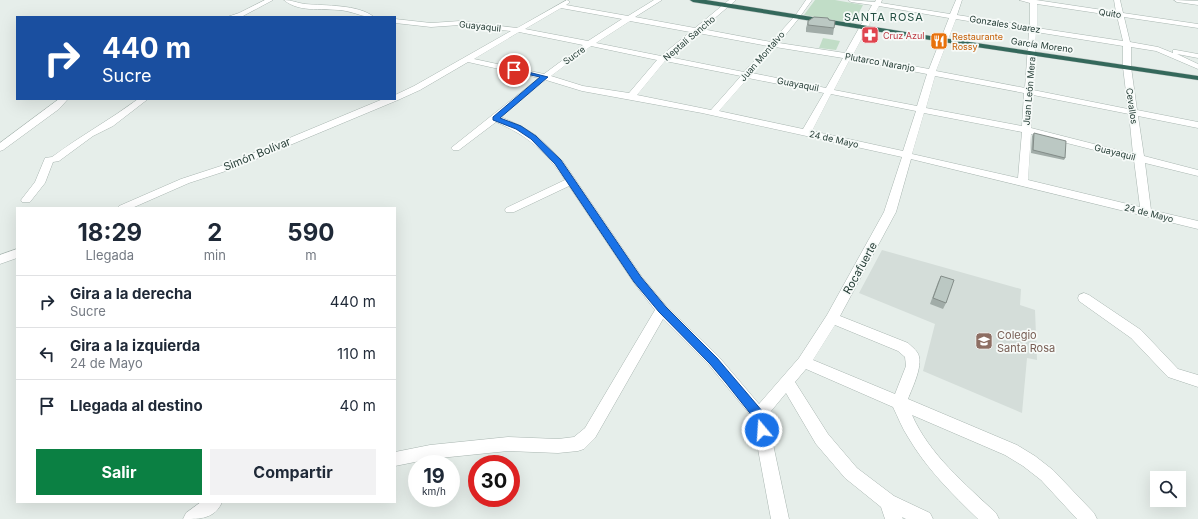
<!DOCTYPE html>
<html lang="es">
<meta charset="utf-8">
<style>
body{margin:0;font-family:Inter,sans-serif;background:#f2f2f3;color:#1f2937;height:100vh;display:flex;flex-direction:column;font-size:15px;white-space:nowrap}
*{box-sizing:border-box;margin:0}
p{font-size:13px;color:#747a83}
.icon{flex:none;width:22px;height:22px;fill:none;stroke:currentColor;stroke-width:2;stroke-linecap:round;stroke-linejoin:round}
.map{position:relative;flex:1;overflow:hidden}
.drawer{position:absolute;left:16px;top:207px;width:380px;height:296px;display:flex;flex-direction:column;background:#fff;border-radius:0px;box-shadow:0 4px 16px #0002}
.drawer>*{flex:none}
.top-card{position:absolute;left:16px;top:16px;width:380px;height:84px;border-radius:0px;box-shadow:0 4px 16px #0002;background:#1a4fa0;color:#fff;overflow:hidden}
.fabs{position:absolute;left:1150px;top:471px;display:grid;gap:8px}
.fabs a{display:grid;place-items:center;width:36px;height:36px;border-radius:0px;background:#fff;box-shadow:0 4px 16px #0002;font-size:20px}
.speed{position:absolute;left:408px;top:455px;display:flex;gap:8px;font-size:20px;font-weight:700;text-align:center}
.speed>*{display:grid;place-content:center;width:52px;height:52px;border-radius:50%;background:#fff;box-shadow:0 4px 16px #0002;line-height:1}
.speed small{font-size:10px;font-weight:400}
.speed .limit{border:6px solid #d22;background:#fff;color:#111}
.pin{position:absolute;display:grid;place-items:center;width:34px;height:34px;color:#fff;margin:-17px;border:2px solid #fff;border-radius:50%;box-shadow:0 1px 4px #0007}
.me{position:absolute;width:44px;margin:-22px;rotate:342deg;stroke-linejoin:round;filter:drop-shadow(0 0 3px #0008)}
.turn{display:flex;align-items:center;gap:14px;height:84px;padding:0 20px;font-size:18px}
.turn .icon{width:52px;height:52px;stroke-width:2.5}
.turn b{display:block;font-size:28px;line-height:34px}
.eta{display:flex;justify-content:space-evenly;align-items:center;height:68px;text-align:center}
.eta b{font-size:24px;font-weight:700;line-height:28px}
.cta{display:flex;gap:8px;margin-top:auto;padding:8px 20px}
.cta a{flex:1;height:46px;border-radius:0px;background:#0b8043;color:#fff;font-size:16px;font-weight:700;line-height:46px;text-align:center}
.cta a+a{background:#f2f2f3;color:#1f2937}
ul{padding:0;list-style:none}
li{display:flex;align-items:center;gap:12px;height:52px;padding:0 20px;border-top:1px solid #e0e1e3}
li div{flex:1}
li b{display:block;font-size:15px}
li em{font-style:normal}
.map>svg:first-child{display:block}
.built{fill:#d4ddd9}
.green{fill:#c1ddc7}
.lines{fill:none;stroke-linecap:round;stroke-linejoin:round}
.minor-casing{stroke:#a9b6b1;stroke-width:1}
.highway-casing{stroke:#c2c9c7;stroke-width:1}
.minor{fill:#fff;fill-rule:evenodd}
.highway{fill:#34685b;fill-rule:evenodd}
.wall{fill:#a1aca8}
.building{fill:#bbc8c3;stroke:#838c88}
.route{fill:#1a73e8;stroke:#114b97}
.labels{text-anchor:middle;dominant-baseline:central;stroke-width:3.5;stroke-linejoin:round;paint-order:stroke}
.far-street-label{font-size:9px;fill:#263e37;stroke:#f6faf8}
.far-health-label{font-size:9px;fill:#be3a42;stroke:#f6faf8;text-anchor:start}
.far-food-label{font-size:9px;fill:#c56008;stroke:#f6faf8;text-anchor:start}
.far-quarter-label{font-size:11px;letter-spacing:1px;fill:#234f42;stroke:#f6faf8}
.street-label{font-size:11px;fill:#263e37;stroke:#f6faf8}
.education-label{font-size:11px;fill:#785e54;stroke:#f6faf8;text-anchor:start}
</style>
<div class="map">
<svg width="1198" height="519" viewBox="0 0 1198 519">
<rect width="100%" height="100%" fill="#e6eeea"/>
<path class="built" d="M882 250 1021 289 1020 305 1035 310 1037 360 1027 358 1022 413 923 371 935 324 859 293Z"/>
<path class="green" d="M815 0H835L863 5 853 24 804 15Z
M823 38 840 41 836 50 819 48Z"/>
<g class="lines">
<defs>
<path id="minor" d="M265 0H273L243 16 227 17 239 13Z
M284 0C292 0 297 3 305 4 325 6 358 4 374 17 363 17 356 13 346 11 326 7 300 14 284 0Z
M567 0 570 2 566 5 628 16 654 0H662L635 17 695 28 729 0H736L702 29 771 42 795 16 806 0H812L799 18 779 43 845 53 872 5 851 2 848 0 875 2 876 0H882L881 3 950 14 956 0H962L957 15 1030 26V3L1019 0H1036L1116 12 1114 0H1120L1123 13 1198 24V28L1124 17 1130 42 1158 47 1173 53V50H1176L1198 54V58L1177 54 1198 64V69L1156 51 1131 47V67L1137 110 1198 122V128L1138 116 1144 156 1198 170V176L1145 163 1151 210 1198 221V229L911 159 896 212 840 316 908 343C911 346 915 349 917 352 925 363 912 388 908 399L1017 445 1035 456 1053 470 1094 513 1097 519H1077L1041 480 1023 466 1005 455 912 415C929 454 965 484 996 513L999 519H978C952 494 926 468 908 437 902 428 898 417 893 407L806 369 795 382 828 434 857 468 894 496 930 513 933 519H906L902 517 903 519H885L881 507 845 478 816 444 786 393 767 416 789 519H771L752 417 709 365 663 319 595 438 584 449 578 451 558 453 508 451 430 459 395 466V452L430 445 508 437 558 439 574 437 585 428 655 310 634 283 569 186 514 212H506L505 210 506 208 565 180C546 151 528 136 496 122L459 150H453L451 148 539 78 468 62 420 90 398 100 235 168 189 183 132 208H118L119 206 181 179 227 164 383 99H395V95L414 86 511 31 460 25 431 27 395 23V19L431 23 460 21 517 28ZM1037 4 1117 16 1123 41 1037 28ZM879 6 949 18 929 69 853 55ZM561 8 622 19 588 41 525 29ZM956 19 1029 31 1025 88 936 71ZM630 21 690 32 661 56 596 43ZM519 32 583 45 544 74 474 59ZM1036 32 1123 46V67L1128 109 1033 90ZM698 33 768 46 744 72 669 57ZM591 46 657 60 629 93 583 86 551 76ZM775 47 843 58 826 88 752 73ZM850 59 927 74 917 106 834 90ZM665 61 741 76 711 110 637 95ZM935 76 1024 93 1022 126 926 108ZM748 78 824 93 803 129 719 111ZM546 80 582 91 702 113 902 157 884 212 827 315 799 358 759 404 719 357 667 307 642 277 562 160 537 136 521 126 501 117ZM831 94 916 111 903 151 812 131ZM1033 95 1129 114 1133 154 1031 128ZM924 113 1022 132 1018 178 912 154ZM1031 134 1134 160 1140 207 1028 180ZM835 325 898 351 905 357 906 366 895 394 813 360Z
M1174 0 1198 1V5L1177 2Z
M59 99H68L59 109 3 150 0 151V143Z
M138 99H148L113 126 93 136 59 161 53 162 45 183 30 202H22L21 200 35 182 45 158 52 157C80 136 110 120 138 99Z
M17 249V258L0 264V255Z
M1084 293 1089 295 1141 330 1178 369 1198 375V387L1168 377 1131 338 1079 301 1078 298 1079 295Z
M201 502H222C215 519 200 519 183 519L186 513Z"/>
<path id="highway" d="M690 0H706L943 38 1198 76V80L943 42 693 2Z"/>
</defs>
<use href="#minor" class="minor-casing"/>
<use href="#highway" class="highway-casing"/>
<use href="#minor" class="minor"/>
<use href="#highway" class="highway"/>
</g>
<path class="wall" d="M808 21 834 28 833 35 806 32V28Z
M1034 133 1065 158 1064 160 1031 153 1032 136Z
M941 276 946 303 943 309 930 304 938 282Z"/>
<path class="building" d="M814 17 828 18 829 20 835 21 834 28 808 25V21Z
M1034 133 1066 141 1065 158 1033 150Z
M941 276 954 280 946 303 933 298Z"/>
<path class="route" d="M512 68 548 77 500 118 521 126 536 136 561 160 641 277 666 307 717 358 763 412 767 430 766 433 762 435 757 433 753 417 726 383 710 364 659 312 634 282 555 164 531 139 516 129 493 120V117L540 77 512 71Z"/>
<defs>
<symbol id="pharmacy-square" viewBox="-11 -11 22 22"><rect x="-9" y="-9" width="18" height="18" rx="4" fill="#e0444e" stroke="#f6faf8"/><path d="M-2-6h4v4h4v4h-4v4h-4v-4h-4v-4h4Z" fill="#fff"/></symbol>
<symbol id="restaurant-square" viewBox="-11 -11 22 22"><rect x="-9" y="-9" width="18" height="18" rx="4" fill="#e8710a" stroke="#f6faf8"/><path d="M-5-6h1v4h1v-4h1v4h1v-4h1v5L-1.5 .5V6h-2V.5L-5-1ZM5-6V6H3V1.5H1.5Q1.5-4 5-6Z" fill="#fff"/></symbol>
<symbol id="school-square" viewBox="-11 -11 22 22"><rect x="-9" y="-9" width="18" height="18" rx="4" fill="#8d6e63" stroke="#f6faf8"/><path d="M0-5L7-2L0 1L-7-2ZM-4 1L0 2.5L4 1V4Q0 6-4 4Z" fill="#fff"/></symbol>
</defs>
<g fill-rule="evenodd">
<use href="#pharmacy-square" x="860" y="25" width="20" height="20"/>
<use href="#restaurant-square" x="929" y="31" width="20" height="20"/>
<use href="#school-square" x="974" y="331" width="20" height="20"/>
</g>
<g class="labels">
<g class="far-street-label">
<text transform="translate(1110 13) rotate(8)">Quito</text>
<text transform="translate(1005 24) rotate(9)">Gonzales Suarez</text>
<text transform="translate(480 26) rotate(6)">Guayaquil</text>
<text transform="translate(689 38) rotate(-40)">Neptali Sancho</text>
<text transform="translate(1042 45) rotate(8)">García Moreno</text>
<text transform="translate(574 55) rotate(-36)">Sucre</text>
<text transform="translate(762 56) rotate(-49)">Juan Montalvo</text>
<text transform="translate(880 62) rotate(10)">Plutarco Naranjo</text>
<text transform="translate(798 84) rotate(11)">Guayaquil</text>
<text transform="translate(1029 91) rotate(-85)">Juan León Mera</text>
<text transform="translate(1132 106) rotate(82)">Cevallos</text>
<text transform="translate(834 139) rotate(13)">24 de Mayo</text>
<text transform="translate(1115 152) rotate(14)">Guayaquil</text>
<text transform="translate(1149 213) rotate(14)">24 de Mayo</text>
</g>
<g class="far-health-label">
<text x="883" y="35">Cruz Azul</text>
</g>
<g class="far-food-label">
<text x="952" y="36">Restaurante<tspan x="952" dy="10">Rossy</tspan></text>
</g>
<g class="far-quarter-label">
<text x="884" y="17">SANTA ROSA</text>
</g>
<g class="street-label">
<text transform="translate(257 154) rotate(-22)">Simón Bolívar</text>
<text transform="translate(860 268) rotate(-61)">Rocafuerte</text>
</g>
<g class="education-label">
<text x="997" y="335">Colegio<tspan x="997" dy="13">Santa Rosa</tspan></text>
</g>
</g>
</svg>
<div class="fabs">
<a><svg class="icon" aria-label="search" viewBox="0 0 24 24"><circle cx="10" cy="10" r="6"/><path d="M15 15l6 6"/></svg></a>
</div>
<div class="speed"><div>19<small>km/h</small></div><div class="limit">30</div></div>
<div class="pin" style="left:514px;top:70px;background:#d93025"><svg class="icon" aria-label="arrive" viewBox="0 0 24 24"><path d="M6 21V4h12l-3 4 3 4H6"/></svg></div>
<svg class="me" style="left:762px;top:430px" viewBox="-20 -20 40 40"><circle r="17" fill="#1a73e8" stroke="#fff" stroke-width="3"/><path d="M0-11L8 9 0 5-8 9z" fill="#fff"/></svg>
<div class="top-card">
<div class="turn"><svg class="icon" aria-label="right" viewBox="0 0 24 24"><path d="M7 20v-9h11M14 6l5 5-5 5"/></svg><div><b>440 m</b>Sucre</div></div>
</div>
<section class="drawer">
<div class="eta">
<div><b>18:29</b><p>Llegada</p></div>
<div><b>2</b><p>min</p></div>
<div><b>590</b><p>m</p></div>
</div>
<ul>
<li><svg class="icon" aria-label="right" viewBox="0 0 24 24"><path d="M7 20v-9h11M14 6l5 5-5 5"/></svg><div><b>Gira a la derecha</b><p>Sucre</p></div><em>440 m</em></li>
<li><svg class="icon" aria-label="left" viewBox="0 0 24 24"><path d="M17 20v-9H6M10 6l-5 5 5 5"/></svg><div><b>Gira a la izquierda</b><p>24 de Mayo</p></div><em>110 m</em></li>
<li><svg class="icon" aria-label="arrive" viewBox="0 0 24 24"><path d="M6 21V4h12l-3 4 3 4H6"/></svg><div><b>Llegada al destino</b></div><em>40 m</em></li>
</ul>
<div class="cta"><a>Salir</a><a>Compartir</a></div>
</section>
</div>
